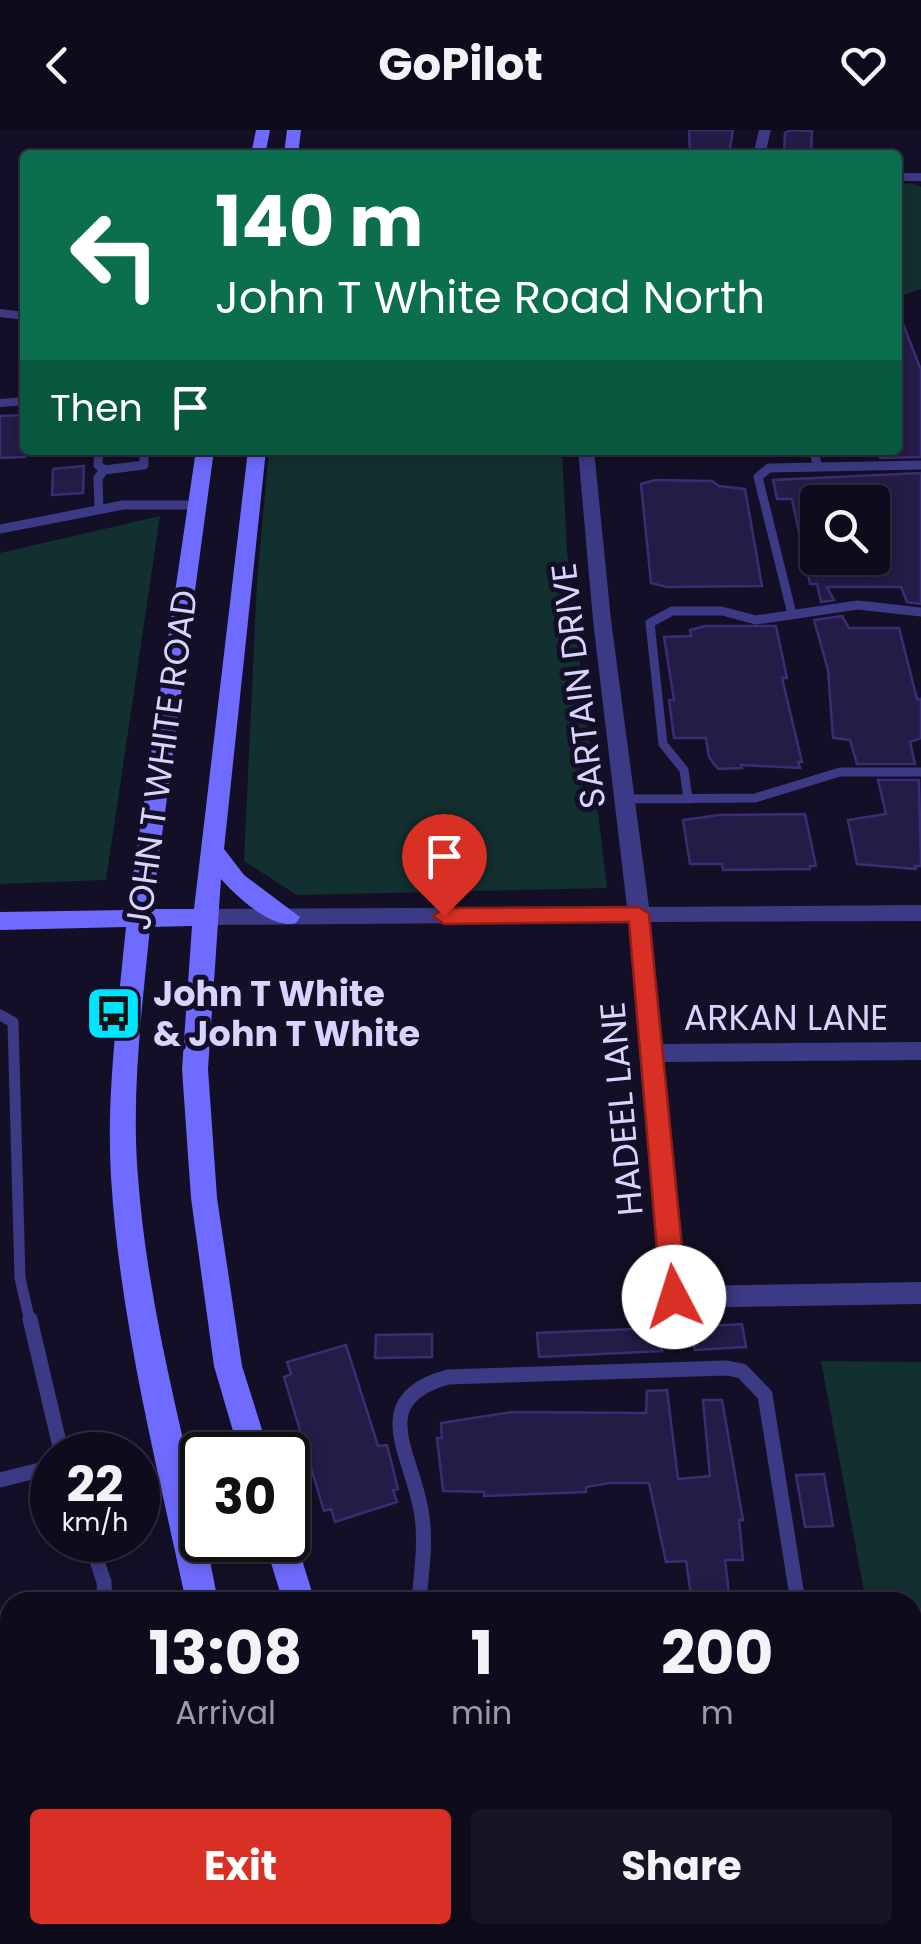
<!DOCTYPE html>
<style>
body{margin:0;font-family:Poppins,sans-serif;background:#171425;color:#f1f3f6;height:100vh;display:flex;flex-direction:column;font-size:38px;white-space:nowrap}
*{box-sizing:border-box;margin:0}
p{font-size:32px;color:#9b9ba3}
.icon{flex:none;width:55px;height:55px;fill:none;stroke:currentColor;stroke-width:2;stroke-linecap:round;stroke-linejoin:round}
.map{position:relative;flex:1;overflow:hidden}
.side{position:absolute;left:0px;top:1462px;width:922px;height:352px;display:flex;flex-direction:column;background:#0e0b1c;border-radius:30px 30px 0 0;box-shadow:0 5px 15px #0003,0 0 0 2px #2e2b3b}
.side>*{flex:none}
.guide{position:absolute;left:20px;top:20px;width:882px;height:305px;border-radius:10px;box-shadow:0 5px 15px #0003,0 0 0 2px #2e2b3b;background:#0b6e4f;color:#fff;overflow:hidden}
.buttons{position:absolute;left:800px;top:355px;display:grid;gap:20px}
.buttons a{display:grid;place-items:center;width:90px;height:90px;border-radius:10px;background:#0e0b1c;box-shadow:0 5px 15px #0003,0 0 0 2px #2e2b3b;font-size:50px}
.speed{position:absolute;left:30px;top:1302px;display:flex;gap:20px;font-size:50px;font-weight:700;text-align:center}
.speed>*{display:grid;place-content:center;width:130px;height:130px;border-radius:50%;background:#0e0b1c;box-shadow:0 5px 15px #0003,0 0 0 2px #2e2b3b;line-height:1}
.speed small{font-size:25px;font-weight:400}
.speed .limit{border:5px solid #111;border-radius:15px;background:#fff;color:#111}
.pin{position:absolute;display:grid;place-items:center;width:85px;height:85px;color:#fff;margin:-102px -42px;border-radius:50% 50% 50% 0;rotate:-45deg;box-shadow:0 0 10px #0007}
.pin .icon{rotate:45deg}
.me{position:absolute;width:110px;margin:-55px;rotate:355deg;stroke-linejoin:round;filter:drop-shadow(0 0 8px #0008)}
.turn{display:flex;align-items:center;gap:35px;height:210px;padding:0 30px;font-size:45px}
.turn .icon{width:130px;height:130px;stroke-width:2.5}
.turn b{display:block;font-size:70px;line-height:85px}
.then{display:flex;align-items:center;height:95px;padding:0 30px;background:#0003;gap:20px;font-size:38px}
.eta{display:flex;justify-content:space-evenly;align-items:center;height:170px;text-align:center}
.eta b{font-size:60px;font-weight:700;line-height:70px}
.cta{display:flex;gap:20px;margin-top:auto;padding:20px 30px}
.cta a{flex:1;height:115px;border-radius:10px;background:#d93025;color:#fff;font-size:40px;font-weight:700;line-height:115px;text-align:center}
.cta a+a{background:#171425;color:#f1f3f6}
header{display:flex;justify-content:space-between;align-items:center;height:130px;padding:0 30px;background:#0e0b1c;font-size:45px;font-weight:700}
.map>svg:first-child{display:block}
.green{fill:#12302f}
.building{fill:#241b47;stroke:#3b2d73;stroke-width:2.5;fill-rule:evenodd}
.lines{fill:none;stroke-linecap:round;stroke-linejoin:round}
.lane-far3{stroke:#3d3a85;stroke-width:8}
.lane-far2{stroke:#3d3a85;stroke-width:9}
.lane-far1{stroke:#3d3a85;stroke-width:11}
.lane{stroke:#3d3a85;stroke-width:15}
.street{fill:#3d3a85;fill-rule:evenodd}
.secondary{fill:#6f6bff;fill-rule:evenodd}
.route{fill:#d93025;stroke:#8d1f18;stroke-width:2.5}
.labels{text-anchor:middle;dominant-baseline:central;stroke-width:10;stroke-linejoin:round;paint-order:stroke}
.street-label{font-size:35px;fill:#d9d4ff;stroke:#130f26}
.poi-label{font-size:35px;font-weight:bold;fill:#d9d4ff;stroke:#130f26;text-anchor:start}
</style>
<header><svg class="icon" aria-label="back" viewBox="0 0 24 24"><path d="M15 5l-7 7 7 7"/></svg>GoPilot<svg class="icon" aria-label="heart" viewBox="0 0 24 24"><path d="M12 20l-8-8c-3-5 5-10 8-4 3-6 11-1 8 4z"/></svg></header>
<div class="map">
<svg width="921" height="1814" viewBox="0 0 921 1814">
<rect width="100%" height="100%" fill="#130f26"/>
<path class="green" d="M911 53 921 57V159L898 167V55Z
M269 320H562L567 422 607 758 297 765 244 731 257 451Z
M160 386 106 750 0 754V423Z
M821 1231 921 1232V1767L912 1722V1472H866Z"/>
<path class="building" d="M689 0H733L729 24 690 25Z
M791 0 812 1 811 24 784 23 785 3Z
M898 181 921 240V327L880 328 878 320H898Z
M25 285V327L0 328V286Z
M84 336 83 363 52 365 53 339Z
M921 343V474L907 472 901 457H827L834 470 821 472 817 454H810L792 369H777L773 350ZM813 372H872L886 428H818Z
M655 350 712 351 719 356 745 359 762 456 667 457 651 453 641 354Z
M842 486 849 498H899L917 569H921V608L910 612 915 634H857L850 610 833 608 828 540 814 490Z
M705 496H776L787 548H782L802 632H798L800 638 741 635 742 638 718 639 709 627 706 608H674L669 570H674L664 507 691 506 690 500Z
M878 650H919L921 736H915L916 739 857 734 848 690 886 684Z
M805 684 816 736H810V739L723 740 722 734H690L683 690 719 685Z
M742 1194 746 1217 695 1220 691 1197Z
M659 1198 662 1221 539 1227 537 1203Z
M432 1204V1227L375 1228 376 1205Z
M346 1215 378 1316 387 1315 398 1359 393 1360 397 1372 335 1392 331 1379 324 1381 284 1247 291 1244 287 1232Z
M667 1260 678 1349 710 1346 703 1270H722L743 1390H739L743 1430H725L730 1472H692L686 1431 666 1432 649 1353H610L586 1357V1362L561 1363 484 1366V1362L443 1361 437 1308H442L441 1293 512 1282 646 1283 647 1261Z
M824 1344 833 1396 805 1397 796 1345Z"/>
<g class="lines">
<path class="lane-far3" d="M0 183 25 186
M0 273 25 271"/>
<path class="lane-far2" d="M99 320 98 335 104 340 144 335V320
M813 320 818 336
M99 380 98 348 104 340
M0 399 123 375H196
M792 484 758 347 769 338 921 335
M624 669 755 668 840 642H921
M688 669 684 640 663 614 650 493 672 481H722L756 490 858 475 921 482"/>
<path class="lane-far1" d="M0 885 13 892 20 1148 30 1192"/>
<path class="lane" d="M30 1189 62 1325
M0 1350 52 1337
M90 1410 104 1452 105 1472
M419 1472C421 1444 426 1415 422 1387 415 1327 363 1270 448 1247L727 1238 742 1241 765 1265 798 1472
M122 1805 123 1814
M475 1805 477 1814
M852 1805 854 1814"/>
<path class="street" d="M759 0H771L765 25H753Z
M898 43H921V51H898Z
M578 320H594L611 490 649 777 921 775V791L650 792 662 914 921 912V930L664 932 686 1156 921 1152V1174L674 1178 665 1175 661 1167 629 792 205 795 194 787 205 779 627 777 593 490Z"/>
<path class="secondary" d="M256 0H270L265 25H251Z
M287 0H301L298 25H284Z
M196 320H214L152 779H194L248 320H266L224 719 244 745 300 787 296 793C272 800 236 766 221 749L208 939 217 1068 242 1236 270 1325H240L214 1236 191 1068 182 939 192 796 150 797C142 880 131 964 138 1047 149 1196 192 1330 218 1472H186C156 1331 120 1191 111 1047 106 963 118 880 126 797L0 800V782L128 780Z
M288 1398 296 1410 315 1472H283L264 1410H288Z
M256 1805H292L293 1814H257Z
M357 1805H393L394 1814H358Z"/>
</g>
<path class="route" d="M639 777 649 784 687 1167 683 1175 674 1178 665 1175 661 1167 629 792 444 794 433 786 444 778Z"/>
<defs>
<symbol id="bus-square" viewBox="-11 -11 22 22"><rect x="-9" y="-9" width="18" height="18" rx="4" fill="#00e5ff" stroke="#130f26"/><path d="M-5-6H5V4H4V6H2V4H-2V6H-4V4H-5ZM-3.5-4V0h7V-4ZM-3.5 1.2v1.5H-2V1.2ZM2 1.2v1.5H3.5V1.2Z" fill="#111"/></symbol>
</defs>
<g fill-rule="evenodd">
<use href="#bus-square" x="82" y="852" width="63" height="63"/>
</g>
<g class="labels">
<g class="street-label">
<text transform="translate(578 556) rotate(-97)">SARTAIN DRIVE</text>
<text transform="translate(161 630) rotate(-82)">JOHN T WHITE ROAD</text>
<text x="786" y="887">ARKAN LANE</text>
<text transform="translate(621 979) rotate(-95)">HADEEL LANE</text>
</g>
<g class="poi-label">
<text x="153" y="863">John T White<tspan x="153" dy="40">&amp; John T White</tspan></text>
</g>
</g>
</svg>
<div class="buttons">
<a><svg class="icon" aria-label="search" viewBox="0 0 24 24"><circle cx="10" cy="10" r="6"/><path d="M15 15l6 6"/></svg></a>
</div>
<div class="speed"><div>22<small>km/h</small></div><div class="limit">30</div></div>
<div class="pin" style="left:444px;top:786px;background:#d93025"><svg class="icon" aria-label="arrive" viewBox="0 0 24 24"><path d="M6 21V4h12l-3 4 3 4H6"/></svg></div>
<svg class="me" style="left:674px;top:1167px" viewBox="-20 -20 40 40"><circle r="19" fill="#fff"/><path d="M0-13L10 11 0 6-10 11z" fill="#d93025"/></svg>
<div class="guide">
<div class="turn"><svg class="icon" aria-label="left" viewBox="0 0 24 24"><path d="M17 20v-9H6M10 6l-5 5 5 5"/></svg><div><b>140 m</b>John T White Road North</div></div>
<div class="then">Then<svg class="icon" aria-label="arrive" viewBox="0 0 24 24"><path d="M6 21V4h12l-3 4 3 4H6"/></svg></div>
</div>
<section class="side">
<div class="eta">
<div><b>13:08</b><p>Arrival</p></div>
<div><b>1</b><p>min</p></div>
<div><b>200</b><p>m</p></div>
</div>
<div class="cta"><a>Exit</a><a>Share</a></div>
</section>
</div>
